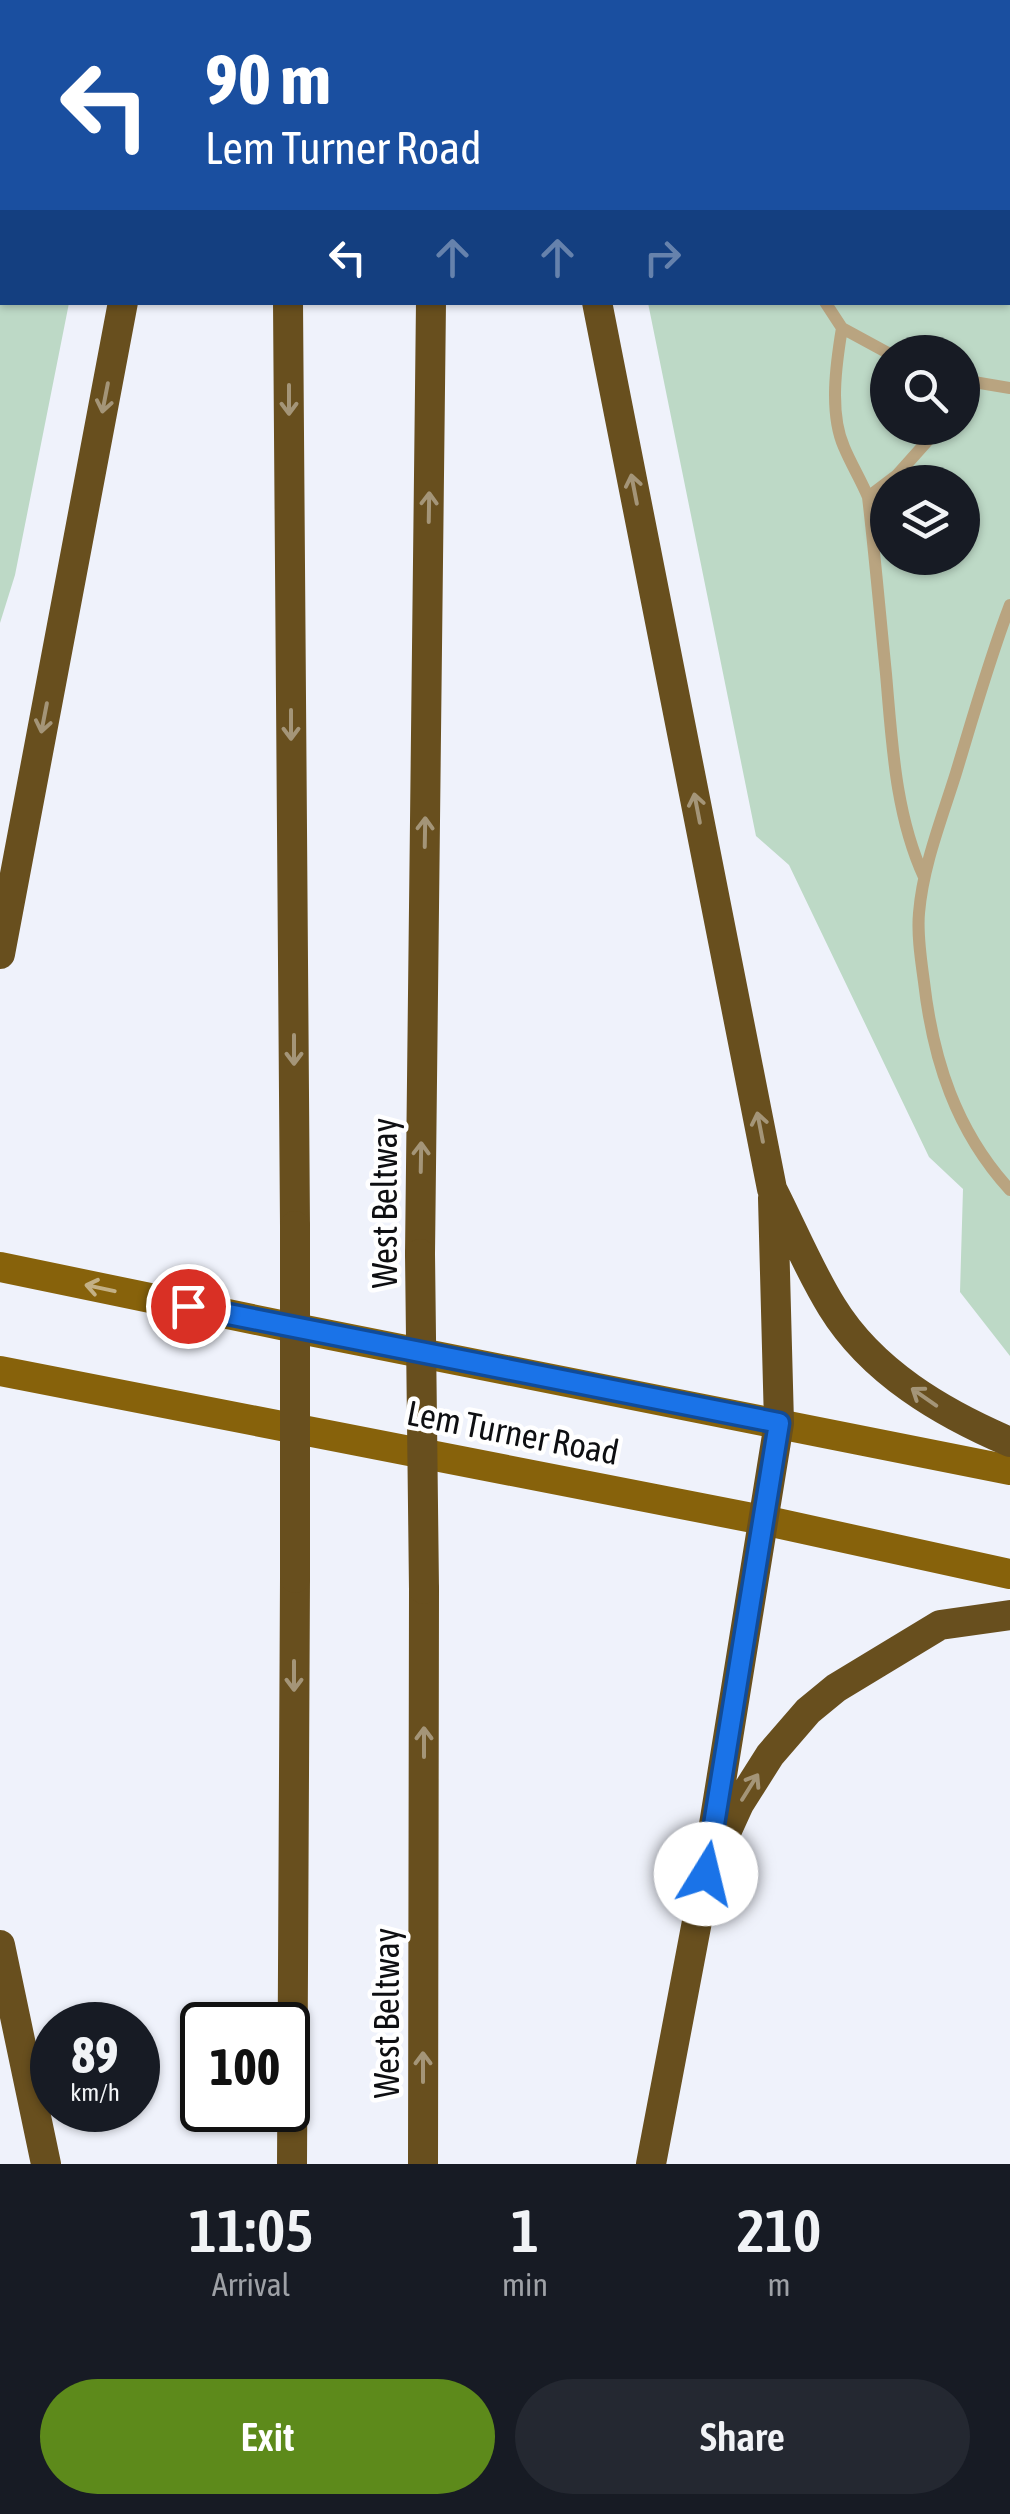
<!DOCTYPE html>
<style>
body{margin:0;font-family:"Asap Condensed",sans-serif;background:#242831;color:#f1f3f6;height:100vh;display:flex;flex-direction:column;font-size:38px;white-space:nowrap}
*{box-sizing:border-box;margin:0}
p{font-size:32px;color:#9ea1a6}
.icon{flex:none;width:55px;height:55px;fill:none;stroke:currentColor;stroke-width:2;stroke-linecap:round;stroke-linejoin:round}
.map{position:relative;height:2164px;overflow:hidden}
.panel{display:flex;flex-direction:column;background:#171b24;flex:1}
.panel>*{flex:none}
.banner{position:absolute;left:0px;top:0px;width:1010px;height:305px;box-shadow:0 2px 8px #0004;background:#1a4fa0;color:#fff;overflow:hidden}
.tools{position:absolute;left:870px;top:335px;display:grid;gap:20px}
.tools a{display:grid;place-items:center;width:110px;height:110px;border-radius:50%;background:#171b24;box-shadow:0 2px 8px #0004;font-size:50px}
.speed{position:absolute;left:30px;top:2002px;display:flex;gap:20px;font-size:50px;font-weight:700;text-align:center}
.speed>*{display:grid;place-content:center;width:130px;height:130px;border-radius:50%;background:#171b24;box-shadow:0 2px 8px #0004;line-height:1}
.speed small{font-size:25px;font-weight:400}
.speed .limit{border:5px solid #111;border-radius:15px;background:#fff;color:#111}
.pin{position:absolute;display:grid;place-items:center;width:85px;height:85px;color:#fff;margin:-42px;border:5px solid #fff;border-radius:50%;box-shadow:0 2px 10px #0007}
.me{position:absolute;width:110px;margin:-55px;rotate:9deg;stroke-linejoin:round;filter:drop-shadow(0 0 8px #0008)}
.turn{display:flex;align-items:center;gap:35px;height:210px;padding:0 40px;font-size:45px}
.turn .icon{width:130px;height:130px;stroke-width:2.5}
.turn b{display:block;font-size:70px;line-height:85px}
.lanes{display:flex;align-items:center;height:95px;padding:0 40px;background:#0003;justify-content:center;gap:50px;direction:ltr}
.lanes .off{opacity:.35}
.eta{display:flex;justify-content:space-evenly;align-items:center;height:170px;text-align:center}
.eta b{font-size:60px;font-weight:600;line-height:70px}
.primary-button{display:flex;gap:20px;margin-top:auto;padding:20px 40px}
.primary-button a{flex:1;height:115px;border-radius:60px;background:#5d8a1b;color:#fff;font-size:40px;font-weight:600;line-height:115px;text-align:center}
.primary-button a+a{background:#242831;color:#f1f3f6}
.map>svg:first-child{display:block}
.green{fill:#bdd9c6;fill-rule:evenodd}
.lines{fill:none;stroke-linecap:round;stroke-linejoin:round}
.lane{stroke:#b9a480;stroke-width:12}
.primary{stroke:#87620b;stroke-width:30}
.highway{stroke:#684f1e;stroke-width:30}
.highway-bridge{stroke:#684f1e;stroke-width:30}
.oneway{stroke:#a49578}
.oneway2{stroke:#c3b085}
.route-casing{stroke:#114b97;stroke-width:25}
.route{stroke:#1a73e8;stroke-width:18}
.labels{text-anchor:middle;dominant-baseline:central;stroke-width:9;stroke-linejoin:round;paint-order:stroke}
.street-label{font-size:35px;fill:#0e0f12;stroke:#fff}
</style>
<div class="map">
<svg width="1010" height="2164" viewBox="0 0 1010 2164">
<rect width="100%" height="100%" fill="#eff2fb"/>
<path class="green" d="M586 0H1010V1356L960 1292 963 1189 929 1157 789 865 756 836 648 303 1008 302V2H587ZM888 352H962V428H888ZM888 482H962V558H888Z
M2 266V302L69 303 15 575 0 623V273Z"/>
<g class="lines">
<path class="lane" d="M744 0V2
M825 302 842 328 888 353
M842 328C836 364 829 413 844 447 851 464 861 480 868 497 875 556 880 615 886 674 892 742 895 814 924 877
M962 380 1010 388
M868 497 897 475 939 428
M1010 605C989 660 973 717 956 773 942 818 923 865 919 913 917 935 921 960 924 982 933 1060 956 1131 1010 1190"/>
<path class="primary" d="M0 1267 300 1329 1010 1470
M0 1371 763 1520 1010 1574"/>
<path class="highway" d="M285 0V2
M537 0V2
M179 2V0
M435 2V0
M288 302 295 1226
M597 302 772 1189C792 1228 809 1270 832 1307 872 1372 942 1413 1010 1442
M0 954 123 302
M420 1254 431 302
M723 1839 739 1804 770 1755 808 1711 836 1688 940 1625 1010 1615
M0 1945 46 2164
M292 2164 295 1578
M423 2164 424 1589
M651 2164 706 1874 779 1423 773 1198"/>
<path class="highway-bridge" d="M420 1254 424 1589
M295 1578V1226"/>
</g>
<defs><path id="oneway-shaft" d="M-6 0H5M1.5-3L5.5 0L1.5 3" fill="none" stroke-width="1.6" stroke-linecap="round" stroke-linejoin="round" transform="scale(2.5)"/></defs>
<g class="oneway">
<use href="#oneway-shaft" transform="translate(105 398) rotate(101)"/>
<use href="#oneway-shaft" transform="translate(289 400) rotate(90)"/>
<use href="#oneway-shaft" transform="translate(634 489) rotate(-101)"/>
<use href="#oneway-shaft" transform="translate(429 507) rotate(-89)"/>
<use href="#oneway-shaft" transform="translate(44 718) rotate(101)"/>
<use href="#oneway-shaft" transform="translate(291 725) rotate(90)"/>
<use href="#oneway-shaft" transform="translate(697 808) rotate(-101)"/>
<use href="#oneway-shaft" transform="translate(425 832) rotate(-89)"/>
<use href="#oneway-shaft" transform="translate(294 1050) rotate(90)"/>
<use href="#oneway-shaft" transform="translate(760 1127) rotate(-101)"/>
<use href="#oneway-shaft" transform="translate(421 1157) rotate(-89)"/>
<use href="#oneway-shaft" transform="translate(924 1397) rotate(-145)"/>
<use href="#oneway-shaft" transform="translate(294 1676) rotate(90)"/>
<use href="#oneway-shaft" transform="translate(424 1742) rotate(-90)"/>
<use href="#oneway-shaft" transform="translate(750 1787) rotate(-58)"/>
<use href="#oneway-shaft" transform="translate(423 2067) rotate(-90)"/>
</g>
<use class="oneway2" href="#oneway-shaft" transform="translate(100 1288) rotate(-168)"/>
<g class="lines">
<defs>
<path id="route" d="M188 1306 779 1423 706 1874"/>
</defs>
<use href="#route" class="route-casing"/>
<use href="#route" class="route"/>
</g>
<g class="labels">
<g class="street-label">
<text transform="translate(384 1203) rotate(-90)">West Beltway</text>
<text transform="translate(513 1432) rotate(11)">Lem Turner Road</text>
<text transform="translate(386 2013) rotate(-90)">West Beltway</text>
</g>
</g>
</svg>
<div class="tools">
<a><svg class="icon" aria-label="search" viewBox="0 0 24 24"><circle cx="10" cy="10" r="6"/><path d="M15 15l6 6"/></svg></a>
<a><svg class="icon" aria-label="layers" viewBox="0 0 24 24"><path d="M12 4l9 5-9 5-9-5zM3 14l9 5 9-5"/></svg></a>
</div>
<div class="speed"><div>89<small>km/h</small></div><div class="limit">100</div></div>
<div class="pin" style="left:188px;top:1306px;background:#d93025"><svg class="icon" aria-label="arrive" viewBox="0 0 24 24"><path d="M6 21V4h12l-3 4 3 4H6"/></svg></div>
<svg class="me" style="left:706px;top:1874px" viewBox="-20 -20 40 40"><circle r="19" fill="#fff"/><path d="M0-13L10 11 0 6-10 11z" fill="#1a73e8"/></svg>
<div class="banner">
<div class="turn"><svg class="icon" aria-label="left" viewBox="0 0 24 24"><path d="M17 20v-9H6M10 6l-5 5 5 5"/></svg><div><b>90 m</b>Lem Turner Road</div></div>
<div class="lanes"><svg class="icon" aria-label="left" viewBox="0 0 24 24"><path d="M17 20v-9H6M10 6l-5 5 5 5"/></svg><svg class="icon off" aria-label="ahead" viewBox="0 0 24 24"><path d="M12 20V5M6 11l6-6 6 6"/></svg><svg class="icon off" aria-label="ahead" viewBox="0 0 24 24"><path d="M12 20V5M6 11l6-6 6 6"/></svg><svg class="icon off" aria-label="right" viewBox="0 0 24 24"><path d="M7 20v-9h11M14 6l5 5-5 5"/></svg></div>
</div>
</div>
<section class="panel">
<div class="eta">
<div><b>11:05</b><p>Arrival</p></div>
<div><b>1</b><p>min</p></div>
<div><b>210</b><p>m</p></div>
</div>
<div class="primary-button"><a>Exit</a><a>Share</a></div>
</section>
